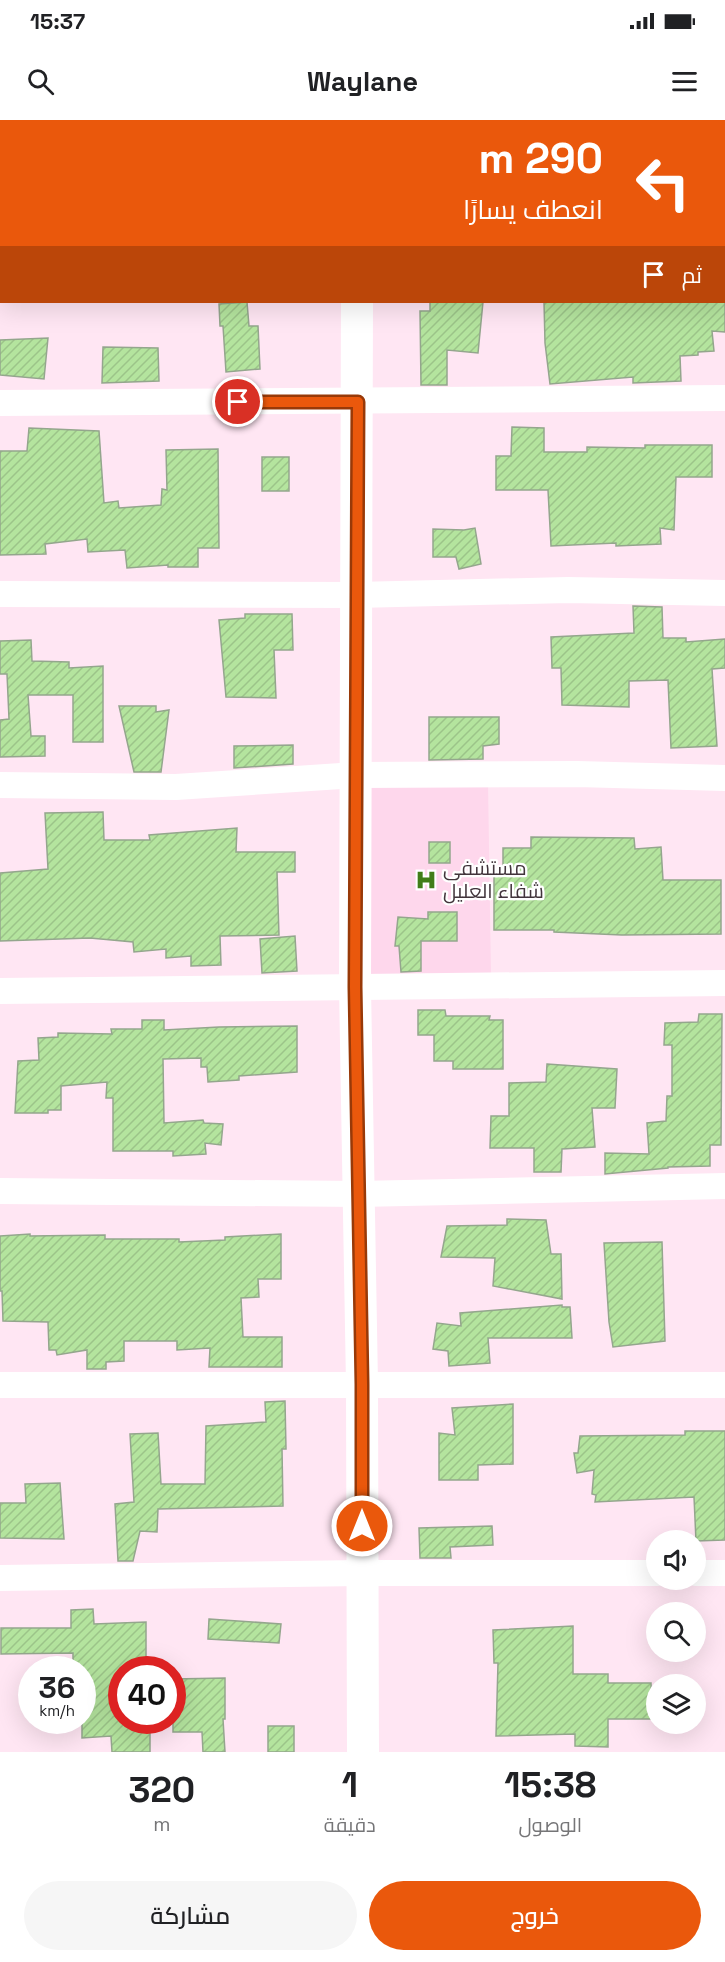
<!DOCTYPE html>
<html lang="ar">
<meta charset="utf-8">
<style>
body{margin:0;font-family:"Space Grotesk",Cairo,sans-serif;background:#f6f6f6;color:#202124;direction:rtl;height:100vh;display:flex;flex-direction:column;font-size:22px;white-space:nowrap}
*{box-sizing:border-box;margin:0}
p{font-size:20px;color:#757577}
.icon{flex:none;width:33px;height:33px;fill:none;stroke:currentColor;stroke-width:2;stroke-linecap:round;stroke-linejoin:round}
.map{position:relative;height:1632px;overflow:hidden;direction:ltr}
.details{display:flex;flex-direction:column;background:#fff;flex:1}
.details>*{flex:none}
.top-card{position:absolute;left:0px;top:0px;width:726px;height:183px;box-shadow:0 6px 24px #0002;direction:rtl;background:#ea580c;color:#fff;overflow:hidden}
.controls{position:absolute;left:646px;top:1410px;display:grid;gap:12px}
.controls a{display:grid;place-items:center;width:60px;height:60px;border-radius:50%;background:#fff;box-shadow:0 6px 24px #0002;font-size:30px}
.speed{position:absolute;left:18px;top:1536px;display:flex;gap:12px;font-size:30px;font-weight:700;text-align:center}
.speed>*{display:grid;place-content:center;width:78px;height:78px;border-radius:50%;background:#fff;box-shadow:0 6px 24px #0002;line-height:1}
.speed small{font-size:15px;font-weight:400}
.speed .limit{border:9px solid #d22;background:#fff;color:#111}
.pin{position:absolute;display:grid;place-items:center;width:51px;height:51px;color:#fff;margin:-26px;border:3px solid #fff;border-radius:50%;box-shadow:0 2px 6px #0007}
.me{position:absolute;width:66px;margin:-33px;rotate:0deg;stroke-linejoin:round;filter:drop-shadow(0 0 4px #0008)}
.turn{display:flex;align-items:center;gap:21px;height:126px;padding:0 24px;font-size:27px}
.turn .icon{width:78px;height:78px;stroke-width:2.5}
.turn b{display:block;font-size:42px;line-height:51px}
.then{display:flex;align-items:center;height:57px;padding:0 24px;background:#0003;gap:12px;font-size:22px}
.eta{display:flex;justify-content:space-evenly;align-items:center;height:102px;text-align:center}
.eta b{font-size:36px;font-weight:600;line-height:42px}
.cta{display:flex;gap:12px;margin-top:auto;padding:12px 24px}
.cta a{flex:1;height:69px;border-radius:36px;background:#ea580c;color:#fff;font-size:24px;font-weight:600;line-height:69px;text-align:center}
.cta a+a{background:#f6f6f6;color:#202124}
.status{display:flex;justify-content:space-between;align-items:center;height:42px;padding:0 30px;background:#fff;direction:ltr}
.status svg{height:16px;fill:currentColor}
header{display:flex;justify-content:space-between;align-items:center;height:78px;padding:0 24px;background:#fff;font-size:27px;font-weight:600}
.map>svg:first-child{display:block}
.built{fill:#fed7ec}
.building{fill:url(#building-hatch);stroke:#94a68d;stroke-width:1.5}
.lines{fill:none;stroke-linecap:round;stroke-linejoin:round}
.minor{stroke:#fff;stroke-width:26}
.tertiary{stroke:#fff;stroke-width:32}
.route-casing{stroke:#983908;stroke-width:15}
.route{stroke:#ea580c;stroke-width:10}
.labels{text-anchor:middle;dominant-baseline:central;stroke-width:4.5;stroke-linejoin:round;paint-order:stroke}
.poi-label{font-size:20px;fill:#42353c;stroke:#fff;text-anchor:start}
</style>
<div class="status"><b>15:37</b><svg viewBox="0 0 49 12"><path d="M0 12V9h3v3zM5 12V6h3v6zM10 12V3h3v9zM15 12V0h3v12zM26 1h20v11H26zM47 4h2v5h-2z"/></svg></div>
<header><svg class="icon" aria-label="menu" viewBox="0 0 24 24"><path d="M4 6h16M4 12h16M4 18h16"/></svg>Waylane<svg class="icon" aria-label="search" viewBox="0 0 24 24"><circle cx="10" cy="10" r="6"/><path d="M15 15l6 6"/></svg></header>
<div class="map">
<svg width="725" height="1632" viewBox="0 0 725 1632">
<defs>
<pattern id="building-hatch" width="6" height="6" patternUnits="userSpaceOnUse" patternTransform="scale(1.5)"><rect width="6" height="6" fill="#b4e49e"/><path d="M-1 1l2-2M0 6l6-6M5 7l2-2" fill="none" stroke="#9cc489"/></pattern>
</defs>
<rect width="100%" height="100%" fill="#ffe6f3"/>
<path class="built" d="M488 662 491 856 364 858 361 664Z"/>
<path class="building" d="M247 182 249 206H258L260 249 226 252 223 206H220L219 184Z
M430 182H483L478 233 447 230V265H421L420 191H430Z
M544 182H725V212L712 211 714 231 698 232V235L680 236 681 261 633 263V257L550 264 545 223Z
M48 218 44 259 0 255V220Z
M103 227 158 228 159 261 102 263Z
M512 307 544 308V332H587V327L645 328V325H712V357H676L674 410 660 408 661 424 616 426V423L551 426 548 370H496V336H511Z
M29 308 99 311 104 383 118 381 119 388 161 385 162 369 167 370 166 330 218 329 219 428H198V447H168V445L127 448 125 430 88 432 87 419 45 424 46 434 0 435V331H27Z
M262 337H289V371H262Z
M475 408 481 444 459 449 456 437H433V409L464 410Z
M633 486 662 487 663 518H686V522L725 519V548L712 549 717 626 671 628 668 560 629 561V587L562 585 561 548H552L551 517 634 513Z
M245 494H292L293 530H274L276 578 226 577 219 500 245 498Z
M31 520 32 541 69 542V548L103 546V622H73V575H28L31 616H45V636L0 637V600L9 599 7 554H0V521Z
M119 586H156V592L169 590 161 652H134Z
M429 597H499V624L483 626V639L429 640Z
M293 625V644L234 648V626Z
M103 692 104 720H150L149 715 237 708 236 732H295V752H277L279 815 220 816 221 845 191 846V836L166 838V829L134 832 133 822 90 818 0 821V753L48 749 45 693Z
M531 717 634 718 635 729 661 727 663 760H721V814L622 815 554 812V810H494V752L503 751V728H531Z
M429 722H450V743H429Z
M428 792H457V821H421V851L401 852 399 826H395L398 797 428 799Z
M295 816 297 851 262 853 260 819Z
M418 890H445L446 896H490L489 900H503V949H453V941H434V915H418Z
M699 894H722L721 1025H710V1046L668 1047V1048L605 1054V1033L649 1034 647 1003 666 1001 667 976H672V925H664L665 903 698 902Z
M142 900H164V910L219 907 297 906V952L239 956V960L208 962 207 947H201V938L163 939 164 1003 203 1000 204 1003 223 1004 221 1025 205 1023 206 1034 173 1036V1031H113V978H106L107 962 61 966V990H48V993H15L18 941 39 940 38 918 58 917V913L112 914 111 909H142Z
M547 944 617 949 615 988H592L595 1027 562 1029 561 1052H534V1028H490L491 996H509V963L546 962Z
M507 1099 546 1100 551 1134H561L562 1179 493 1166 495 1138 441 1137 447 1106 507 1105Z
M30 1114V1116L105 1115V1119H179V1122L225 1120V1117L281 1114V1159H258L259 1177 241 1178 243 1217H282V1247H209L210 1228 177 1230V1221H124V1241L106 1242V1249H87V1230L57 1235 56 1230H49L48 1202 3 1201 2 1171H0V1116Z
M662 1122 665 1221 613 1227 609 1202 604 1123Z
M562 1185V1187H570L572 1218H488L490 1243 449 1246 448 1231 433 1229 437 1203 461 1206 460 1193Z
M285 1281 286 1329H282L283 1386 158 1389 157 1412 140 1411 133 1441H118L115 1384 134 1382 130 1314 158 1313 161 1364H205L206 1306 266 1302 265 1282Z
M513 1284V1344L478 1345V1360H439V1313L455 1315 452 1288Z
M685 1311H725V1420L696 1421 694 1377 595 1382 596 1375 592 1374 594 1350 577 1353 574 1333H578L580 1316 685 1315Z
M60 1363 64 1419 0 1418V1383H26L25 1364Z
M492 1406 493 1425 450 1427 451 1438H420L419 1408Z
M93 1489 94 1504 146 1502V1550H122V1600H150V1632H112L111 1616 82 1618V1550H73V1533L1 1534V1508H71V1490Z
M209 1499 281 1504 279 1523 208 1519Z
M573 1506V1554H608V1563H651L652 1599H608V1627L575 1626V1614L496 1616 498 1543H494L493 1510Z
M225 1558V1599H223L225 1632H203L202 1612H173V1559Z
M268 1606H294V1632H268Z"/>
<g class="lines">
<path class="minor" d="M724 86H725
M0 91H2
M0 283 725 278
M0 474 356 475 568 470 725 473
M0 665 176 667 356 655 577 654 725 658
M0 871 725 863
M0 1071 359 1074 725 1066
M0 1265H725
M696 1453H725
M0 1458 361 1453H657"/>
<path class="tertiary" d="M355 0V2
M357 182 355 867 362 1264 363 1632"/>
</g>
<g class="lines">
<defs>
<path id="route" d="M238 282H358L355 867 362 1264V1406"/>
</defs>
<use href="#route" class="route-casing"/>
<use href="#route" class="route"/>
</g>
<defs>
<symbol id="hospital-bare" viewBox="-9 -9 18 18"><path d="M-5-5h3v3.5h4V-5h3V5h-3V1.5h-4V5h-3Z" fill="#417d18" stroke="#fff" stroke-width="2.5" paint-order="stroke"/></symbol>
</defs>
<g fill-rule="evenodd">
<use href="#hospital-bare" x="411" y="745" width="30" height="30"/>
</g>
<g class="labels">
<g class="poi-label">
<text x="443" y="748">مستشفى<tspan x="443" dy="23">شفاء العليل</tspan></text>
</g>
</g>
</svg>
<div class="controls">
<a><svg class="icon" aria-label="sound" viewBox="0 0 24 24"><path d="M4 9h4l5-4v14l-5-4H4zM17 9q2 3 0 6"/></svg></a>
<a><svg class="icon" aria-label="search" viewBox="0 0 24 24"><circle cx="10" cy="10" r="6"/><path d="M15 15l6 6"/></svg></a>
<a><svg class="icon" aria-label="layers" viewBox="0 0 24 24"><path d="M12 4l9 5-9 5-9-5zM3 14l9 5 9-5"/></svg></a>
</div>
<div class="speed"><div>36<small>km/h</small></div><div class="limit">40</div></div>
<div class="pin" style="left:238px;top:282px;background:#d93025"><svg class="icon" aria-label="arrive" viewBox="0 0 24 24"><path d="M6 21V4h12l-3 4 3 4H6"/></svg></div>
<svg class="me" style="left:362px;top:1406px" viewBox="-20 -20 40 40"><circle r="17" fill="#ea580c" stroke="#fff" stroke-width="3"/><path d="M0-11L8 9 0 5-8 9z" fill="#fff"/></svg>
<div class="top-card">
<div class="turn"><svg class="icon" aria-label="left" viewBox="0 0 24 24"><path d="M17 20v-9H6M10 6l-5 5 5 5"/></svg><div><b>290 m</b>انعطف يسارًا</div></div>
<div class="then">ثم<svg class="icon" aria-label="arrive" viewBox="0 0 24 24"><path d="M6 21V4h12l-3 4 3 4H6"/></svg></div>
</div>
</div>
<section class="details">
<div class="eta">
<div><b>15:38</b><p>الوصول</p></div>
<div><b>1</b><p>دقيقة</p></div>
<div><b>320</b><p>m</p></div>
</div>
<div class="cta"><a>خروج</a><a>مشاركة</a></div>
</section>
